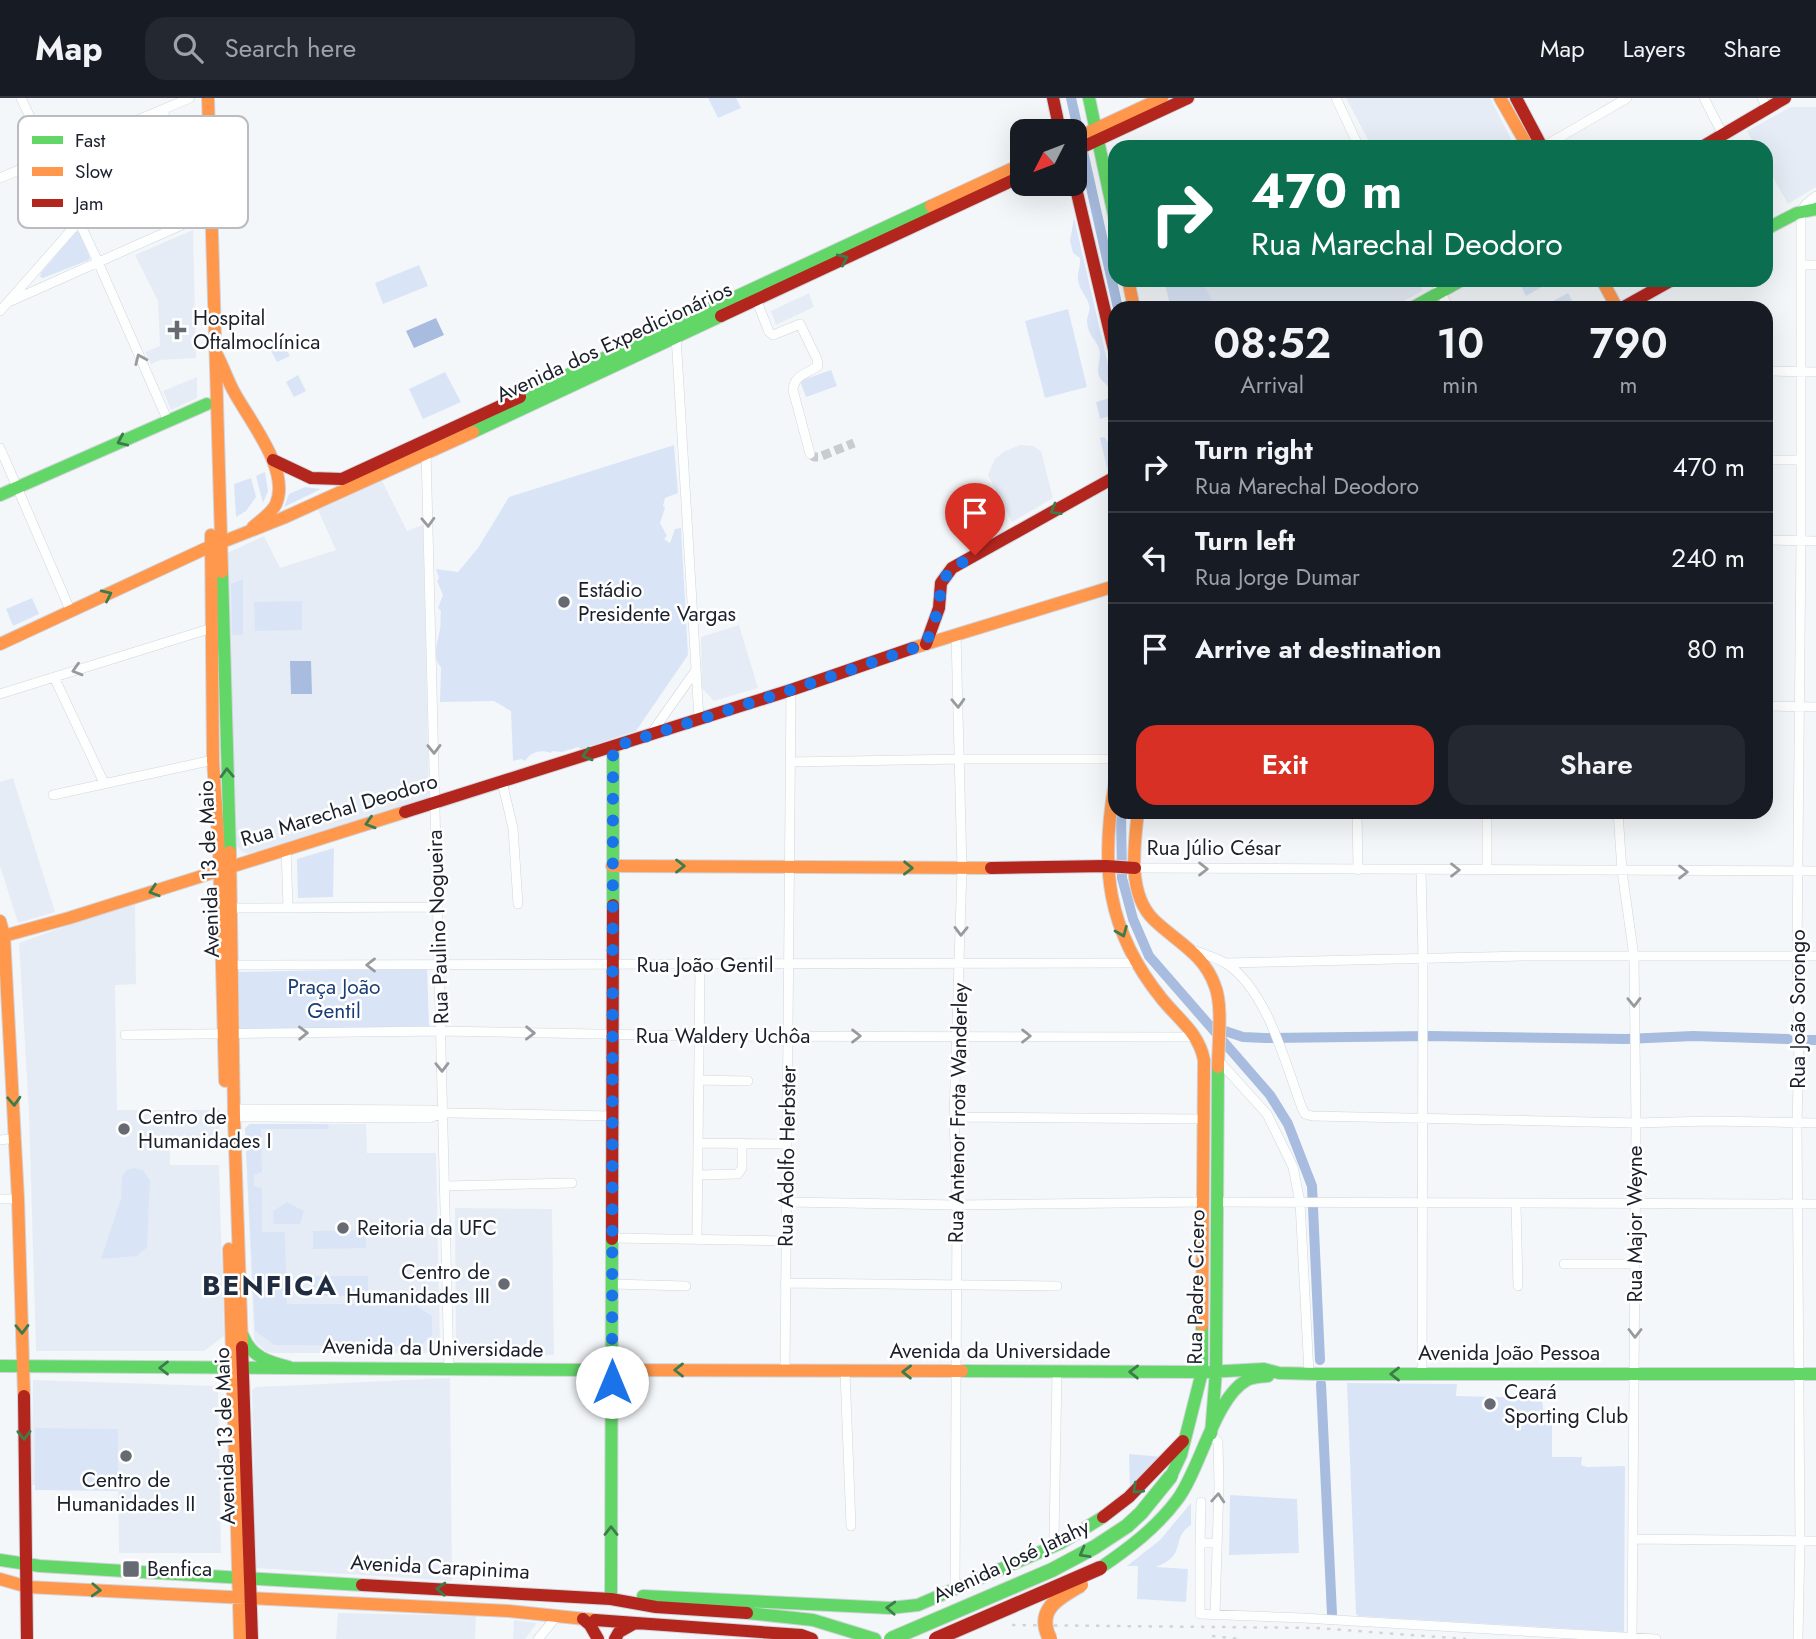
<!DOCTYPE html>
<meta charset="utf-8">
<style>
body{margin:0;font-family:Jost,sans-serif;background:#242831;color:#f1f3f6;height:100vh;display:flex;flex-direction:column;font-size:26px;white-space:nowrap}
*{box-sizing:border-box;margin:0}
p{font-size:23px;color:#9ea1a6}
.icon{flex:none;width:38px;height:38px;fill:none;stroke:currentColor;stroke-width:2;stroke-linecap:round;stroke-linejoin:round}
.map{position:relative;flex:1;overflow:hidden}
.sheet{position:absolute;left:1108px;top:203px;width:665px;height:518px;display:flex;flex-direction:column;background:#171b24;border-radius:21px;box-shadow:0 7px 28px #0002}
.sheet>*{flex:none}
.hud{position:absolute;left:1108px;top:42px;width:665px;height:147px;border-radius:21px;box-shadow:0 7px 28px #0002;background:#0b6e4f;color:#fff;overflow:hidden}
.needle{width:46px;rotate:228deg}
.fabs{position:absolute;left:1010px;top:21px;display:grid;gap:14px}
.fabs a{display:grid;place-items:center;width:77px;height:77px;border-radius:14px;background:#171b24;box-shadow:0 7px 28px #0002;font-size:35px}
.pin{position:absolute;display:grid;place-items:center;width:60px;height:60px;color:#fff;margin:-72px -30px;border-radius:50% 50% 50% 0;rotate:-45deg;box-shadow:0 0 7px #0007}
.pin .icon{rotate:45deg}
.me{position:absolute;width:77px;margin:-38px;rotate:0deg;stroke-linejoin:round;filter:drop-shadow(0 0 5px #0008)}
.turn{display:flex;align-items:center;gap:24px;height:147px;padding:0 28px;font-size:32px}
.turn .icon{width:91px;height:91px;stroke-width:2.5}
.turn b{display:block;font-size:49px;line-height:60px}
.eta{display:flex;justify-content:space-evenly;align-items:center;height:119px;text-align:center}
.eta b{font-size:42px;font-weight:600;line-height:49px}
.cta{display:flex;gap:14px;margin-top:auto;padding:14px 28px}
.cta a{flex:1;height:80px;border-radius:21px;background:#d93025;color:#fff;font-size:28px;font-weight:600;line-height:80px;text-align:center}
.cta a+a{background:#242831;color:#f1f3f6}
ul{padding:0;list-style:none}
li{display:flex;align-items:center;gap:21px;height:91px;padding:0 28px;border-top:2px solid #363941}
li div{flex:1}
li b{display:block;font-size:26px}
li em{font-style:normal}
header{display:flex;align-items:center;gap:42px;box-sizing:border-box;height:98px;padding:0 35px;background:#171b24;border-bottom:2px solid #363941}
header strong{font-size:33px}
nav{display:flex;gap:38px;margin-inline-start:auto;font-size:24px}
.search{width:490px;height:63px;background:#242831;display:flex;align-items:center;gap:18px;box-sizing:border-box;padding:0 24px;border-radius:21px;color:#9ea1a6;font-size:26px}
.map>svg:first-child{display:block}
.built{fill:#e6ecf5}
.green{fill:#d9e5f7}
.water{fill:#a7bcdf}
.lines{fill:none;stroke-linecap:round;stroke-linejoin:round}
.canal{stroke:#a7bcdf;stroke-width:10}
.street-tunnel{stroke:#c8ccd1;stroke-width:9;stroke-dasharray:9 4.5;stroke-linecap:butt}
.street-casing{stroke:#d1d5dc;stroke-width:10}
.fast-casing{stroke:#d1d5dc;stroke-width:14}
.slow-casing{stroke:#d1d5dc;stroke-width:14}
.jam-casing{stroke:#d1d5dc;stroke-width:14}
.street{stroke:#fdfefe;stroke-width:9}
.fast{stroke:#63d668;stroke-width:12}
.slow{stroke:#ff974d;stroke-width:12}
.jam{stroke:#b3261e;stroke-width:12}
.rail{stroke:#d3d4d5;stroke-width:2.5;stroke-dasharray:3.5 7;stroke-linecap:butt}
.fast-bridge-casing{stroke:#d2d4d7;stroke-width:16;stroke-linecap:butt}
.slow-bridge-casing{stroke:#d2d4d7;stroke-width:16;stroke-linecap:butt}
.jam-bridge-casing{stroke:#d2d4d7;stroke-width:16;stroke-linecap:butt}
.fast-bridge{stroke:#63d668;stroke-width:14}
.slow-bridge{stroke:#ff974d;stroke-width:14}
.jam-bridge{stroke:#b3261e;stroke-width:14}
.oneway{stroke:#3e7b4a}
.oneway2{stroke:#979a9f}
.route{stroke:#1a73e8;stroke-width:12;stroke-dasharray:0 21.6}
.poi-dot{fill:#666b73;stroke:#fff;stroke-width:2.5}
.labels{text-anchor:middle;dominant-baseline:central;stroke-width:5;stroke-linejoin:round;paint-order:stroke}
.poi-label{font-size:21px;fill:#1a202b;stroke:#fff;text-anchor:start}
.street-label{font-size:21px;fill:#1a202b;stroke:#fff}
.park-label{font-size:21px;fill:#1a3d77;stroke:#fff}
.district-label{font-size:28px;font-weight:bold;letter-spacing:2px;fill:#1f2c42;stroke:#fff}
.key{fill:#fff;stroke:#babcbf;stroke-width:2}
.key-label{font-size:19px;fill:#1a202b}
</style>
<header>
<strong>Map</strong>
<div class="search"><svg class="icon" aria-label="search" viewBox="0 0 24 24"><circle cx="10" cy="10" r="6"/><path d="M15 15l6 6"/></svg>Search here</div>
<nav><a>Map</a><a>Layers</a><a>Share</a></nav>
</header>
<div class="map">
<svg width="1816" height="1541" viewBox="0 0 1816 1541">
<rect width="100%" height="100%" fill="#f4f7fa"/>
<path class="built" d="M1346 0H1490L1515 49H1372Z
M1791 9H1816V89L1788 106 1766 67V49H1756L1747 33Z
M193 132 196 260 160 262 151 266 145 254 160 248 158 203 135 157Z
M1164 182H1420L1422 193 1391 210H1171Z
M809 195 814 209 776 227 771 213Z
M197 279V300L171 312 163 293Z
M1020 347 1033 348 1041 353 1053 400 1012 424 988 377 995 361 1003 354Z
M382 383 407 433 423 427 429 697 426 701 248 756 242 754 236 747 227 455 264 438 280 470 336 452 318 412Z
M739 527 758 590 714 603 702 590 701 539Z
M13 680 55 814 18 825 0 768V684Z
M135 803 136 886 115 887 117 1012H220L219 1048H170V1067H219L224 1238 204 1253H36L29 1014 19 845Z
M250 1026H366L367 1055H436L440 1245 436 1251 426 1255H273L267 1254 256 1245 254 1239 245 1030Z
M455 1110 552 1111 554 1257H456Z
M450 1280 452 1483 256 1470 252 1292 256 1289Z
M33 1282 218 1288 221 1455H119L118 1389 32 1387Z
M338 1515 476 1518 475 1541H336Z
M514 1522 528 1524 537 1525 525 1541H513Z"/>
<path class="green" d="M708 0H736L741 10 718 20Z
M1074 120 1114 292H1112C1109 289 1103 284 1100 280 1094 269 1104 259 1098 248 1093 238 1088 237 1087 223 1087 217 1091 213 1089 207 1087 198 1080 194 1078 182 1077 174 1081 168 1080 160L1073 155 1070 143Z
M76 134H79L90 160 89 162 43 180 40 179 41 175Z
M419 167 428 188 383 206 375 185Z
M1164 182H1201L1216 210H1171Z
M1518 182H1542L1545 187 1526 198Z
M1568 195 1576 210H1540Z
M1068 211 1087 289 1045 300 1025 223Z
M281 242 290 258 277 264 269 249Z
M831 272 837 288 806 299 800 283Z
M445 274 461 304 423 321 409 291Z
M298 277 306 293 294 299 286 284Z
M1110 300 1114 317 1100 321 1096 304Z
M1104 339 1108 344 1114 366 1107 370 1100 340Z
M674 347 678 395 665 400 663 408 665 410 660 425 667 438 664 441 670 445 675 431 681 430 688 557 636 633 581 651 578 649 562 654 552 653 551 655C540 651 531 654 525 663L521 661 513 663 511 613 494 603 440 604 441 570C431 557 438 544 440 531 441 525 440 518 441 513L438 510 443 497 437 483 439 480 436 471 458 474 478 450 509 399Z
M265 374 268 393 263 405 256 378Z
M251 380 256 399 246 413 236 419 234 386Z
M305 389 321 391 284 409 289 396Z
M243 481V537H232L231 486Z
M32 500 39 516 13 528 6 511Z
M302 503V532L255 533 254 504Z
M334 750 333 799 298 800 297 761Z
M427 870 429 928 240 932 238 874Z
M250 1026H328L329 1031H261L262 1074 254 1077V1088L262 1090V1134H284L285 1136 287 1206H414L432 1218V1237L420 1248 274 1247 255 1233 245 1030Z
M134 1070 143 1072 150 1083 147 1149 137 1158 101 1161 121 1101 122 1078 128 1071Z
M287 1104 304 1113 300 1126H274L273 1113Z
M366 1132V1150L313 1151V1133Z
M313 1178H368V1198H313Z
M1347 1285 1457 1286 1456 1298 1542 1300 1544 1322H1552V1359H1582L1581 1367 1587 1369 1625 1368 1624 1534 1358 1518 1356 1516Z
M35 1330 118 1331V1393L35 1392Z
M1129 1356 1163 1359 1130 1395Z
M1230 1397 1297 1401 1299 1455 1229 1457Z
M1191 1405V1427C1169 1442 1189 1456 1156 1469L1188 1471 1186 1504 1137 1501 1138 1468H1127L1160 1442Z"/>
<path class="water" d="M436 220 444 237 414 250 406 233Z
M290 563H311L312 596H291Z"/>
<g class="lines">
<path class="canal" d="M1071 0 1118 210
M1121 714 1122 780 1133 821 1149 858 1270 997 1288 1026 1312 1088 1320 1262
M1213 929 1243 939 1265 940 1430 938 1626 941 1693 938 1788 941
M1807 942H1816
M1321 1286 1332 1516"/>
<path class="street-tunnel" d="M810 356 814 359H819L854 345"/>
<defs>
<path id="street" d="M21 0 98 164 168 323
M1336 0 1359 49
M1704 0 1723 37
M1762 0 1767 10
M1543 49 1627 0
M0 80 190 0
M1802 167H1816
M1434 182 1449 210
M756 201 769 234 773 237 800 226 817 261 818 268C807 276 794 277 793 292L810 356
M11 203 202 118
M0 213 142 52 159 30 166 10
M676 238 699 621
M1766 273 1816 274
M0 350 71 514
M426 352 449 1272
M1766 362H1800
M1766 442 1816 443
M54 579 104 685
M0 596 212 530
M1766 608 1816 609
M650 637 696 572
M790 664 960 661H1115
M502 684 513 730 518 806
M53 697 213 662
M1357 714 1358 772
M1618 714 1622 773 1634 859 1636 1025 1632 1540
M286 751 288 809
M1135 770 1816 773
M1421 772 1423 860 1422 1276
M1487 772V714
M231 810 437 809
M1196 853C1206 857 1218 860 1227 866 1268 894 1285 965 1302 1010L1305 1016 1312 1018 1636 1025 1710 1023 1816 1025
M1226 865 1524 858H1816
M232 867 1136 865
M125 937 442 933 699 938 1196 939
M1218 962 1267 1016 1293 1069 1300 1104 1309 1275
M699 982 748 983
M234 1011 431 1012 449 1015 612 1018
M234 1019 429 1020 444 1015
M954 1019 1203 1021
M0 1042 16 1040
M698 1045 786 1046
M698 1077 738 1076 742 1070V1045
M445 1088 572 1085
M0 1101H18
M787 1104 957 1107 1204 1104
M1217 1104 1816 1106
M1516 1105 1518 1188
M612 1140 786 1143
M697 1141 700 867
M1564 1166H1635
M785 1185 1057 1188
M612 1186 686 1188
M785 1273 791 592
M845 1274 851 1428
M1211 1336 1218 1344 1219 1387 1215 1517
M1054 1441 1057 1273
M1633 1441 1816 1443
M1200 1445 1201 1404
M1215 1445H1200V1516L1303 1520 1656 1541
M955 1493 957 1107 954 1019 962 771 956 537
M538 1541 557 1518
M1798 1541 1800 1443 1797 1025 1799 947 1797 858 1801 442V113L1806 106 1816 98"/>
<path id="fast" d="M1089 0 1115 122
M1766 131 1797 115 1816 111
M1412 210 1462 182
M520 299 931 108
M473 334 721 218
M0 397 207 306
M222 474 230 754
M613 807V649
M243 1238C251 1259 269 1264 289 1269
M0 1268 593 1272
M962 1273 1202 1274
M1207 1274 1264 1271 1279 1275 1318 1276H1816
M1211 1336 1216 1273 1218 969
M1171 1378 1181 1357 1202 1274V1227
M0 1462 40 1468 362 1487
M1100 1470C1128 1451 1156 1430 1177 1402 1200 1372 1215 1299 1247 1282 1253 1279 1261 1279 1268 1278
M643 1498 890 1510 918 1507 1061 1445 1103 1419
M611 1501 612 1141
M747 1515 813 1522 875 1541"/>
<path id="slow" d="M208 0 222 474
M1500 0 1528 49
M1074 41 1162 0
M931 108 1022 66
M1128 182 1134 210
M1602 182 1617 210
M217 257C223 268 227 281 233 292 248 321 291 372 276 406 272 415 261 422 253 429
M211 437 213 662 219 754 225 983
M212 448 283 420 473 334
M0 546 211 448
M913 550 1115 488
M1115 684C1100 768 1106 832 1162 901 1178 921 1199 935 1204 962L1202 1227
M1138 714C1134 748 1127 796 1154 822 1177 844 1204 856 1215 888 1223 908 1218 946 1218 969
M230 754 234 1019 242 1249
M612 768 991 770
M0 823 4 837 18 1101 24 1298
M0 839 69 820 405 714
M229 1151 240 1541
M593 1272 962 1273
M0 1481 28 1489 509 1513 595 1522"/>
<path id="jam" d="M1053 0 1060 33
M1516 0 1542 49
M1702 49 1785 0
M1074 53 1188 0
M1074 82 1115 256
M1622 210 1672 182
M721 218 1022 78
M273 362 311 380 342 381 520 299
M926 546 939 510 941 485 952 470 1115 379
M405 714 791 592 913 550
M991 770 1106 768 1135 770
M612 1141 613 807
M242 1249 252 1541
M24 1298 27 1541
M1103 1419 1129 1399 1183 1343
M362 1487 611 1501 656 1509 747 1515
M583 1521 590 1527 598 1541
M595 1522 801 1537 812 1541
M615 1541 619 1534 635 1525"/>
</defs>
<use href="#street" class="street-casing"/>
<use href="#fast" class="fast-casing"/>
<use href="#slow" class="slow-casing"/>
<use href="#jam" class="jam-casing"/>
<use href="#street" class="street"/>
<use href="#fast" class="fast"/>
<use href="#slow" class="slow"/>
<use href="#jam" class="jam"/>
<path class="rail" d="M1012 1527 1316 1530 1466 1541
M1212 1538 1240 1541"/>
<defs>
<path id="fast-bridge" d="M891 1541 1052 1472 1095 1449 1127 1428 1141 1415 1171 1378"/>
<path id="slow-bridge" d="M1050 1541C1035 1512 1058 1500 1081 1487"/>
<path id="jam-bridge" d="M936 1541 1100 1470"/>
</defs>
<use href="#fast-bridge" class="fast-bridge-casing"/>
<use href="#slow-bridge" class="slow-bridge-casing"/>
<use href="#jam-bridge" class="jam-bridge-casing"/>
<use href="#fast-bridge" class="fast-bridge"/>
<use href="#slow-bridge" class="slow-bridge"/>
<use href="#jam-bridge" class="jam-bridge"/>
</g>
<defs><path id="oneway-chevron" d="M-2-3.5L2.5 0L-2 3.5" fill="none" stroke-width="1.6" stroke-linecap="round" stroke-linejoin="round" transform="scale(1.75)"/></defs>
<g class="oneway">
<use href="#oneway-chevron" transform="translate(843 161) rotate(-25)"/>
<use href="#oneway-chevron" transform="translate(122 343) rotate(156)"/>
<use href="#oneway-chevron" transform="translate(1055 412) rotate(151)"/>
<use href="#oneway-chevron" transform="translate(107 497) rotate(-25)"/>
<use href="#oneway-chevron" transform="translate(587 657) rotate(163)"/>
<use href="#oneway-chevron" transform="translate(227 675) rotate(-92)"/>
<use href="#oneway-chevron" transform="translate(370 725) rotate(163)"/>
<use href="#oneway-chevron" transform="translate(680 768)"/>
<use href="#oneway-chevron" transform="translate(908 770) rotate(1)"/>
<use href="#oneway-chevron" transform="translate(154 793) rotate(162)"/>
<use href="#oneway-chevron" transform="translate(1122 834) rotate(68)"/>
<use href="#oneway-chevron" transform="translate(14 1003) rotate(87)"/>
<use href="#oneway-chevron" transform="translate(22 1231) rotate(89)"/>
<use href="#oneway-chevron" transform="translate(164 1270) rotate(-180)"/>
<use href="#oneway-chevron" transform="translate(679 1272) rotate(-180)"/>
<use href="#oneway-chevron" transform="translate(907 1274) rotate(-179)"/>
<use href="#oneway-chevron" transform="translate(1134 1274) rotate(-179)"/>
<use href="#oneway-chevron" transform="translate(1395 1276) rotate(-180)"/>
<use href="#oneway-chevron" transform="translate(24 1337) rotate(89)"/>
<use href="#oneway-chevron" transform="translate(1137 1391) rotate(137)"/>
<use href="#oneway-chevron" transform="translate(611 1433) rotate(-90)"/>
<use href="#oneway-chevron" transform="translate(1084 1455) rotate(151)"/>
<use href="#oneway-chevron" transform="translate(441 1491) rotate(-177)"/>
<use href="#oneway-chevron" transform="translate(96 1492) rotate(3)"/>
<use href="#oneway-chevron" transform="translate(891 1510) rotate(-177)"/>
</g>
<g class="oneway2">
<use href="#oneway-chevron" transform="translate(140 261) rotate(-114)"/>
<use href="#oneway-chevron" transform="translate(428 424) rotate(88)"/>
<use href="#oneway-chevron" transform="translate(77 572) rotate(163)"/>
<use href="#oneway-chevron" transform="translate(958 605) rotate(88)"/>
<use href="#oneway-chevron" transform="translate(434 651) rotate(89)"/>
<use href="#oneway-chevron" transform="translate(1203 771)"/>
<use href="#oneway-chevron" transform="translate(1455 772)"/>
<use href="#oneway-chevron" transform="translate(1683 774)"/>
<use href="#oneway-chevron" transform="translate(961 833) rotate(91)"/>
<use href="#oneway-chevron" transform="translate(371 867) rotate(-180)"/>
<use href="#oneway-chevron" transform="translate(1634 904) rotate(89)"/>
<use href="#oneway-chevron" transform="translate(303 935) rotate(-1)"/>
<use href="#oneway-chevron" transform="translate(530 935) rotate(1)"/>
<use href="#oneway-chevron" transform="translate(856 938)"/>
<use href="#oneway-chevron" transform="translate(1026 938)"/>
<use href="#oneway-chevron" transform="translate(442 969) rotate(89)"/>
<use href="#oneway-chevron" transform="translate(1635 1235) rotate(90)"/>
<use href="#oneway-chevron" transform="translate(1218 1400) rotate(-86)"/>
</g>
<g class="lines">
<path class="route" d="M612 1284 613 649 791 592 926 546 939 510 941 485 952 470 975 457"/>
</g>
<g class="poi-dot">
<path d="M173.5 221.5h7v7h7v7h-7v7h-7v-7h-7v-7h7z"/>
<circle cx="564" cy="504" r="7"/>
<circle cx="124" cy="1031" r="7"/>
<circle cx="343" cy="1130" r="7"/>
<circle cx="504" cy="1186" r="7"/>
<circle cx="1490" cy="1306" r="7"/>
<circle cx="126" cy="1358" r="7"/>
<rect x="122" y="1462" width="18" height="18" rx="3.5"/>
</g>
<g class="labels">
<g class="poi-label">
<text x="193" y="220">Hospital<tspan x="193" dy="24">Oftalmoclínica</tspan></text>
<text x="578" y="492">Estádio<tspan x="578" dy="24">Presidente Vargas</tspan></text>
<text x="138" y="1019">Centro de<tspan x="138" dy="24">Humanidades I</tspan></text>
<text x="357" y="1130">Reitoria da UFC</text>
<text x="490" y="1174" text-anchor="end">Centro de<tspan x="490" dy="24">Humanidades III</tspan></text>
<text x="1504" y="1294">Ceará<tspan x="1504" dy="24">Sporting Club</tspan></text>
<text x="126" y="1382" text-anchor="middle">Centro de<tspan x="126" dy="24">Humanidades II</tspan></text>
<text x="147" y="1471">Benfica</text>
</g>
<g class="street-label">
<text transform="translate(614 244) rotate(-25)">Avenida dos Expedicionários</text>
<text transform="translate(339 712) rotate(-17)">Rua Marechal Deodoro</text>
<text x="1214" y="750">Rua Júlio César</text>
<text transform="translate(209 771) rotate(-92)">Avenida 13 de Maio</text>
<text transform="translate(438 829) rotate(-92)">Rua Paulino Nogueira</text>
<text x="705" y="867">Rua João Gentil</text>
<text transform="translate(1798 911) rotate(-90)">Rua João Sorongo</text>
<text x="723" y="938">Rua Waldery Uchôa</text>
<text transform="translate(958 1015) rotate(-89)">Rua Antenor Frota Wanderley</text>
<text transform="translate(787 1058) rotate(-89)">Rua Adolfo Herbster</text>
<text transform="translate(1635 1126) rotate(-90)">Rua Major Weyne</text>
<text transform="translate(1196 1189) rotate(-89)">Rua Padre Cícero</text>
<text transform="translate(433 1250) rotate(1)">Avenida da Universidade</text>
<text x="1000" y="1253">Avenida da Universidade</text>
<text x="1509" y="1255">Avenida João Pessoa</text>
<text transform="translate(225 1338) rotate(-92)">Avenida 13 de Maio</text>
<text transform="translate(1011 1463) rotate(-25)">Avenida José Jatahy</text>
<text transform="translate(440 1469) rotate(3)">Avenida Carapinima</text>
</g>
<g class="park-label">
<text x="334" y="889">Praça João<tspan x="334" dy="24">Gentil</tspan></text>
</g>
<g class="district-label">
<text x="270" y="1187">BENFICA</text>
</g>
</g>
<rect x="18" y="18" width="230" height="112" rx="10" class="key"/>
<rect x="32" y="38" width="31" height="8" fill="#63d668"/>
<rect x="32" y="69" width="31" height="9" fill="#ff974d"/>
<rect x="32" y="101" width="31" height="8" fill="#b3261e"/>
<g class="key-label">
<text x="75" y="49">Fast</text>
<text x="75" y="80">Slow</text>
<text x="75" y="112">Jam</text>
</g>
</svg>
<div class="fabs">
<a><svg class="needle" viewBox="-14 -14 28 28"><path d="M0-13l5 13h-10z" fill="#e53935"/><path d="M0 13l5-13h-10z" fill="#9ea1a6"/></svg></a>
</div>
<div class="pin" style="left:975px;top:457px;background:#d93025"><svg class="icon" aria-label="arrive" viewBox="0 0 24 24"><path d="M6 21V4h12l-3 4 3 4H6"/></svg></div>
<svg class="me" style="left:612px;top:1284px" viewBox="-20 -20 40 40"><circle r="19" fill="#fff"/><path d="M0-13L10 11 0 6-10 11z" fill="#1a73e8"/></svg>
<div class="hud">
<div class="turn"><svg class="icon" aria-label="right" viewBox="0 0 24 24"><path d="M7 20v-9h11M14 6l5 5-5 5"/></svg><div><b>470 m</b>Rua Marechal Deodoro</div></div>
</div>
<section class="sheet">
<div class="eta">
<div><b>08:52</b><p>Arrival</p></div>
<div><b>10</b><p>min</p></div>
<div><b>790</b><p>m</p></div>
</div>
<ul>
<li><svg class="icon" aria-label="right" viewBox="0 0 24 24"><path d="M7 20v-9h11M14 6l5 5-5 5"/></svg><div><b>Turn right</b><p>Rua Marechal Deodoro</p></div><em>470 m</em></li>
<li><svg class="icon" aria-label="left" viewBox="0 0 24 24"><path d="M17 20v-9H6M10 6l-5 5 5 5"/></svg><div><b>Turn left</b><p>Rua Jorge Dumar</p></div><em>240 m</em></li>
<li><svg class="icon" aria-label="arrive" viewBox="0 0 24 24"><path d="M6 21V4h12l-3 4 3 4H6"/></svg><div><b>Arrive at destination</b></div><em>80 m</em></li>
</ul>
<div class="cta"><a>Exit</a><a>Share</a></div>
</section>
</div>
